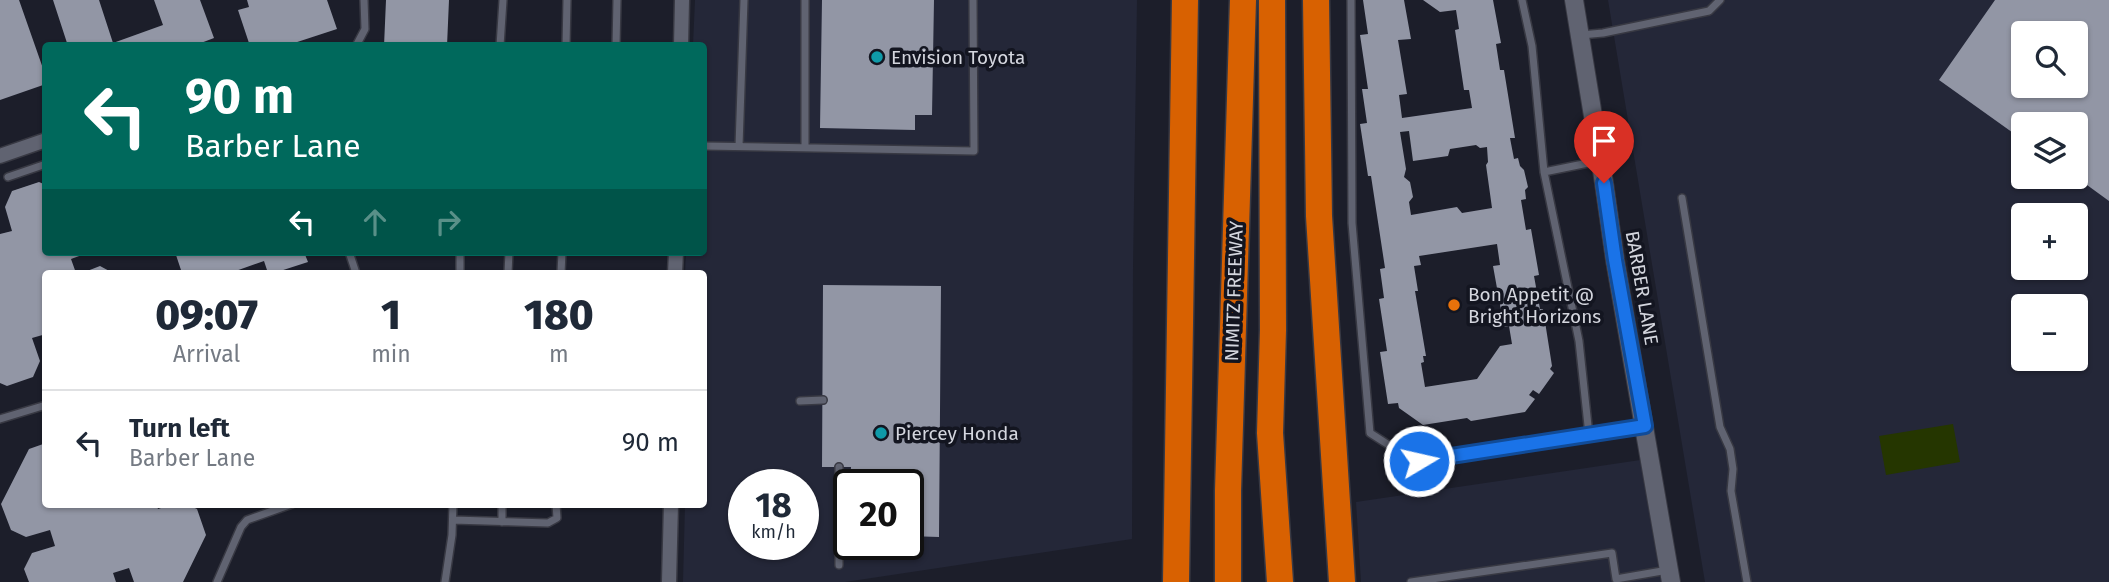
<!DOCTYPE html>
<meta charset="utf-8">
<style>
body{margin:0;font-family:"Fira Sans",sans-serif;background:#f6f6f7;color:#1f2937;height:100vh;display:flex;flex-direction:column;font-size:26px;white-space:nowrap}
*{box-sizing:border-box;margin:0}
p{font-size:23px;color:#747a83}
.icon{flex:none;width:38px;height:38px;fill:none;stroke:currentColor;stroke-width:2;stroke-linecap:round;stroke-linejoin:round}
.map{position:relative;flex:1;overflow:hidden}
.panel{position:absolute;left:42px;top:270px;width:665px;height:238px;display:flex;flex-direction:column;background:#fff;border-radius:7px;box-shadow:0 2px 5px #0004}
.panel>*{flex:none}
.top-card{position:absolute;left:42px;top:42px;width:665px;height:214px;border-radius:7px;box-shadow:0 2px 5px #0004;background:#00695c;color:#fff;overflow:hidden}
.fabs{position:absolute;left:2011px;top:21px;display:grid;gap:14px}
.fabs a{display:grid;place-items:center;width:77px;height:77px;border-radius:7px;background:#fff;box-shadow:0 2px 5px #0004;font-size:35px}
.speed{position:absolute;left:728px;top:469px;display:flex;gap:14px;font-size:35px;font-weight:700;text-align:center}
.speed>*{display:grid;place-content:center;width:91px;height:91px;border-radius:50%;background:#fff;box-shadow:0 2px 5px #0004;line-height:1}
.speed small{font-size:18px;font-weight:400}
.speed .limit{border:4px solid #111;border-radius:10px;background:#fff;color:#111}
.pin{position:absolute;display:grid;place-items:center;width:60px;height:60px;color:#fff;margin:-72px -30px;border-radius:50% 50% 50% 0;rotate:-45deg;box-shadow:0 0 7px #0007}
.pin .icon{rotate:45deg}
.me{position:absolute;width:77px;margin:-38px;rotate:81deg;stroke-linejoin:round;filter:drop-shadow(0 0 5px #0008)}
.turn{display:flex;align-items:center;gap:24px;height:147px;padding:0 28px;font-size:32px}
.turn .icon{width:91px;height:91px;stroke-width:2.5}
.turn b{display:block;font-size:49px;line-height:60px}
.lanes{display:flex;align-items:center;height:66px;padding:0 28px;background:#0003;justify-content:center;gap:35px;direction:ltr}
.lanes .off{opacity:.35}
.eta{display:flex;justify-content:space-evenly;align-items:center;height:119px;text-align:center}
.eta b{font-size:42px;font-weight:800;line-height:49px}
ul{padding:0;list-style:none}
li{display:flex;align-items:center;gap:21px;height:105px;padding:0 28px;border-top:2px solid #e0e1e3}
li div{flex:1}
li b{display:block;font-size:26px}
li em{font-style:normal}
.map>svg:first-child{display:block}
.built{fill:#242738;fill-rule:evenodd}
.green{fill:#253600}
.building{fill:#9296a5;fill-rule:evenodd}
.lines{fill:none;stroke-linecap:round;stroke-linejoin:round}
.service-casing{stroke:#383943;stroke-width:10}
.minor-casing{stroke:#383943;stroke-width:17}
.tertiary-casing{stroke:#383943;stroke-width:20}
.motorway-casing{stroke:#383943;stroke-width:29}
.service{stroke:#606371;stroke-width:7}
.minor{stroke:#606371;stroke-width:14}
.tertiary{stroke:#606371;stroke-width:18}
.motorway{stroke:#d86101;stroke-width:26}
.route-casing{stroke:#114b97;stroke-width:18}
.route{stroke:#1a73e8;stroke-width:12}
.culture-dot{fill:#0f9aa8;stroke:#131520;stroke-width:2.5}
.food-dot{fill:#e8710a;stroke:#131520;stroke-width:2.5}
.labels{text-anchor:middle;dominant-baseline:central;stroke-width:7;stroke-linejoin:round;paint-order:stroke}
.poi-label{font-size:19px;fill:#d4d6de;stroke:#131520;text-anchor:start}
.street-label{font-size:19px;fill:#d4d6de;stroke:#131520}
</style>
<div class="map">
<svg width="2109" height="582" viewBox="0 0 2109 582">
<rect width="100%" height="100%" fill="#1c1e2a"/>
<path class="built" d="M695 0H1137L1133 268 1132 539 845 582H683L685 504H704V273H685L686 252H704V46L693 45ZM744 485H803V544H744ZM849 485H908V544H849Z
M1608 0H2109V582H1705ZM2023 33H2076V86H2023ZM2023 124H2076V177H2023ZM2023 215H2076V268H2023ZM2023 306H2076V359H2023Z
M1647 459 1667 582H1361L1356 502Z"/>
<path class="green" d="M1953 424 1960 462 1886 475 1879 436Z"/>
<path class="building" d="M0 0H19L46 77V84L0 100Z
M53 0H99L113 43 163 25 154 0H200L214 38 193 46H68Z
M247 0H327L337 29 285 46H250L238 10 249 7Z
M386 0H449L447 46H384Z
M822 0H934L932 115H915V130L820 128Z
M1363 0H1404L1411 39 1398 40 1407 94 1399 95 1402 118 1472 108 1469 90H1464L1455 30 1459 29 1456 10 1440 12 1423 0H1493L1501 43 1496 44 1500 70H1504L1515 138H1510L1514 159 1518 158 1520 166 1524 170 1528 187 1525 190 1526 199 1521 200 1526 230 1531 229 1539 275 1534 276 1540 309H1543L1552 366 1550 369 1554 373 1539 394 1533 390 1529 395 1535 399 1525 412 1471 421 1467 418 1423 425 1399 408 1398 403 1388 404 1380 352 1387 351 1379 299 1384 298 1380 269 1385 268 1371 176H1368L1360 124 1367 123 1362 89H1368L1360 35 1368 34ZM1409 131 1413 161 1448 156 1450 149 1476 145 1480 148 1487 147 1488 162 1486 165 1492 208 1462 213 1457 207 1411 215 1409 202 1413 197 1410 182 1404 177 1406 169 1400 132ZM1497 244 1500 265 1493 266 1504 327 1509 326 1512 344 1500 346 1477 379 1425 387 1421 363 1424 362 1423 356H1426L1415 291H1418L1414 266 1421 265 1419 256Z
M1995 0H2109V201L2076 177V124H2023V140L1939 80ZM2023 33H2076V86H2023Z
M39 182 46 185V252H90L71 259 76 273H46V334L32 338 40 361 33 377 7 386 0 383V234L12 231 5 207 12 191Z
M175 252H304L308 262 274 273H268L264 261 230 273H182Z
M100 266 113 273H82Z
M823 285 941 286 939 537 908 536V485H850L851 467H822Z
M46 443V504H156L158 509 173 504H186L197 509 206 535 183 582H134L129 568 113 573 116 582H29L24 569 32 553 55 546 50 530 26 537 11 530 1 504 29 449Z"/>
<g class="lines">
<defs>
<path id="service" d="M1351 0 1352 223 1370 433 1395 449 1419 461 1644 426
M1522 0 1532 46 1544 172 1579 341 1589 435
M1581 35 1603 33 1709 11 1720 0
M356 46 365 29 364 0
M500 46 503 0
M566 46 567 0
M616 46 617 0
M704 146 974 151 973 0
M739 146 744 0
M805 148V0
M1544 172 1598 161
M8 177 46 164
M1682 198 1720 427 1730 449 1733 469 1731 491 1747 582
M349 252 356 273
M460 273V252
M508 273 509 252
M561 273 562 252
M800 401 823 400
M0 419 46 405
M453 520 548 523 557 518 556 504
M502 522V504
M839 565V467
M217 582 241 527 247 520 292 504
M445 582 452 535 453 504
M1411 582 1612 553 1616 579 1668 570"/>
<path id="minor" d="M681 46 682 0
M0 156 46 140
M675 273 676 252
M669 582 671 504"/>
<path id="tertiary" d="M1574 0 1604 183 1615 260 1671 582"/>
<path id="motorway" d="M1272 0 1273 330 1270 433 1280 582
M1316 0 1319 216 1342 582
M1176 582 1185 0
M1228 582V491L1243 0"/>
</defs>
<use href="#service" class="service-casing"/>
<use href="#minor" class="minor-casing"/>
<use href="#tertiary" class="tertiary-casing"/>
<use href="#motorway" class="motorway-casing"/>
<use href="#service" class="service"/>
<use href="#minor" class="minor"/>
<use href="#tertiary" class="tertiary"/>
<use href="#motorway" class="motorway"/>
</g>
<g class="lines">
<defs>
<path id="route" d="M1419 461 1645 426 1615 260 1604 183"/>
</defs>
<use href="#route" class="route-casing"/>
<use href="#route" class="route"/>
</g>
<g class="culture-dot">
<circle cx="877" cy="57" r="7"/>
<circle cx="881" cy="433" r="7"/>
</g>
<circle class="food-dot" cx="1454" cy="305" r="7"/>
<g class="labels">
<g class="poi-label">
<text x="891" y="57">Envision Toyota</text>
<text x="1468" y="294">Bon Appetit @<tspan x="1468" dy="22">Bright Horizons</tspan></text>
<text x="895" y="433">Piercey Honda</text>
</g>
<g class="street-label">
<text transform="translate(1642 288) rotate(80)">BARBER LANE</text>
<text transform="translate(1234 291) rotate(-88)">NIMITZ FREEWAY</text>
</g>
</g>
</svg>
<div class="fabs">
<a><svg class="icon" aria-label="search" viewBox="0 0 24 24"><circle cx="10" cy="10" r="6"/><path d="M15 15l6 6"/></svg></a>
<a><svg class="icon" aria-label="layers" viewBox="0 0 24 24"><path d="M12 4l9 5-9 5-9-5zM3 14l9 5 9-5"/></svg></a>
<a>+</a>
<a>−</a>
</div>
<div class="speed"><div>18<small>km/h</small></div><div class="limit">20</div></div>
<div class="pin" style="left:1604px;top:183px;background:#d93025"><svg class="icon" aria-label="arrive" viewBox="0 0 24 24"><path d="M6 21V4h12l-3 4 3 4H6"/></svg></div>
<svg class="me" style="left:1419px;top:461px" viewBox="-20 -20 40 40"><circle r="17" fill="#1a73e8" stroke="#fff" stroke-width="3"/><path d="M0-11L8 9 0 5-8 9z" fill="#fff"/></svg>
<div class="top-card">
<div class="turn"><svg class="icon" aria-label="left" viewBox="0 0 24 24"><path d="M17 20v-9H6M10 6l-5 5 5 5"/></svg><div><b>90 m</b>Barber Lane</div></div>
<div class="lanes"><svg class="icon" aria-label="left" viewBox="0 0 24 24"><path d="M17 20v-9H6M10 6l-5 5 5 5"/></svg><svg class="icon off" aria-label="ahead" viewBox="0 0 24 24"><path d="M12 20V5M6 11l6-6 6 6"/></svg><svg class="icon off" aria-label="right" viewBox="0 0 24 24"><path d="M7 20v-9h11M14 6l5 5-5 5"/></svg></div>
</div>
<section class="panel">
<div class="eta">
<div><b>09:07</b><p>Arrival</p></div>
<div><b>1</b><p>min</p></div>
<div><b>180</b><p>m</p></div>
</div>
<ul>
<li><svg class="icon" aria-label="left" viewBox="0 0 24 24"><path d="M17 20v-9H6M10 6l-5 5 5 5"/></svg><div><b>Turn left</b><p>Barber Lane</p></div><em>90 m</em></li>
</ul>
</section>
</div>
